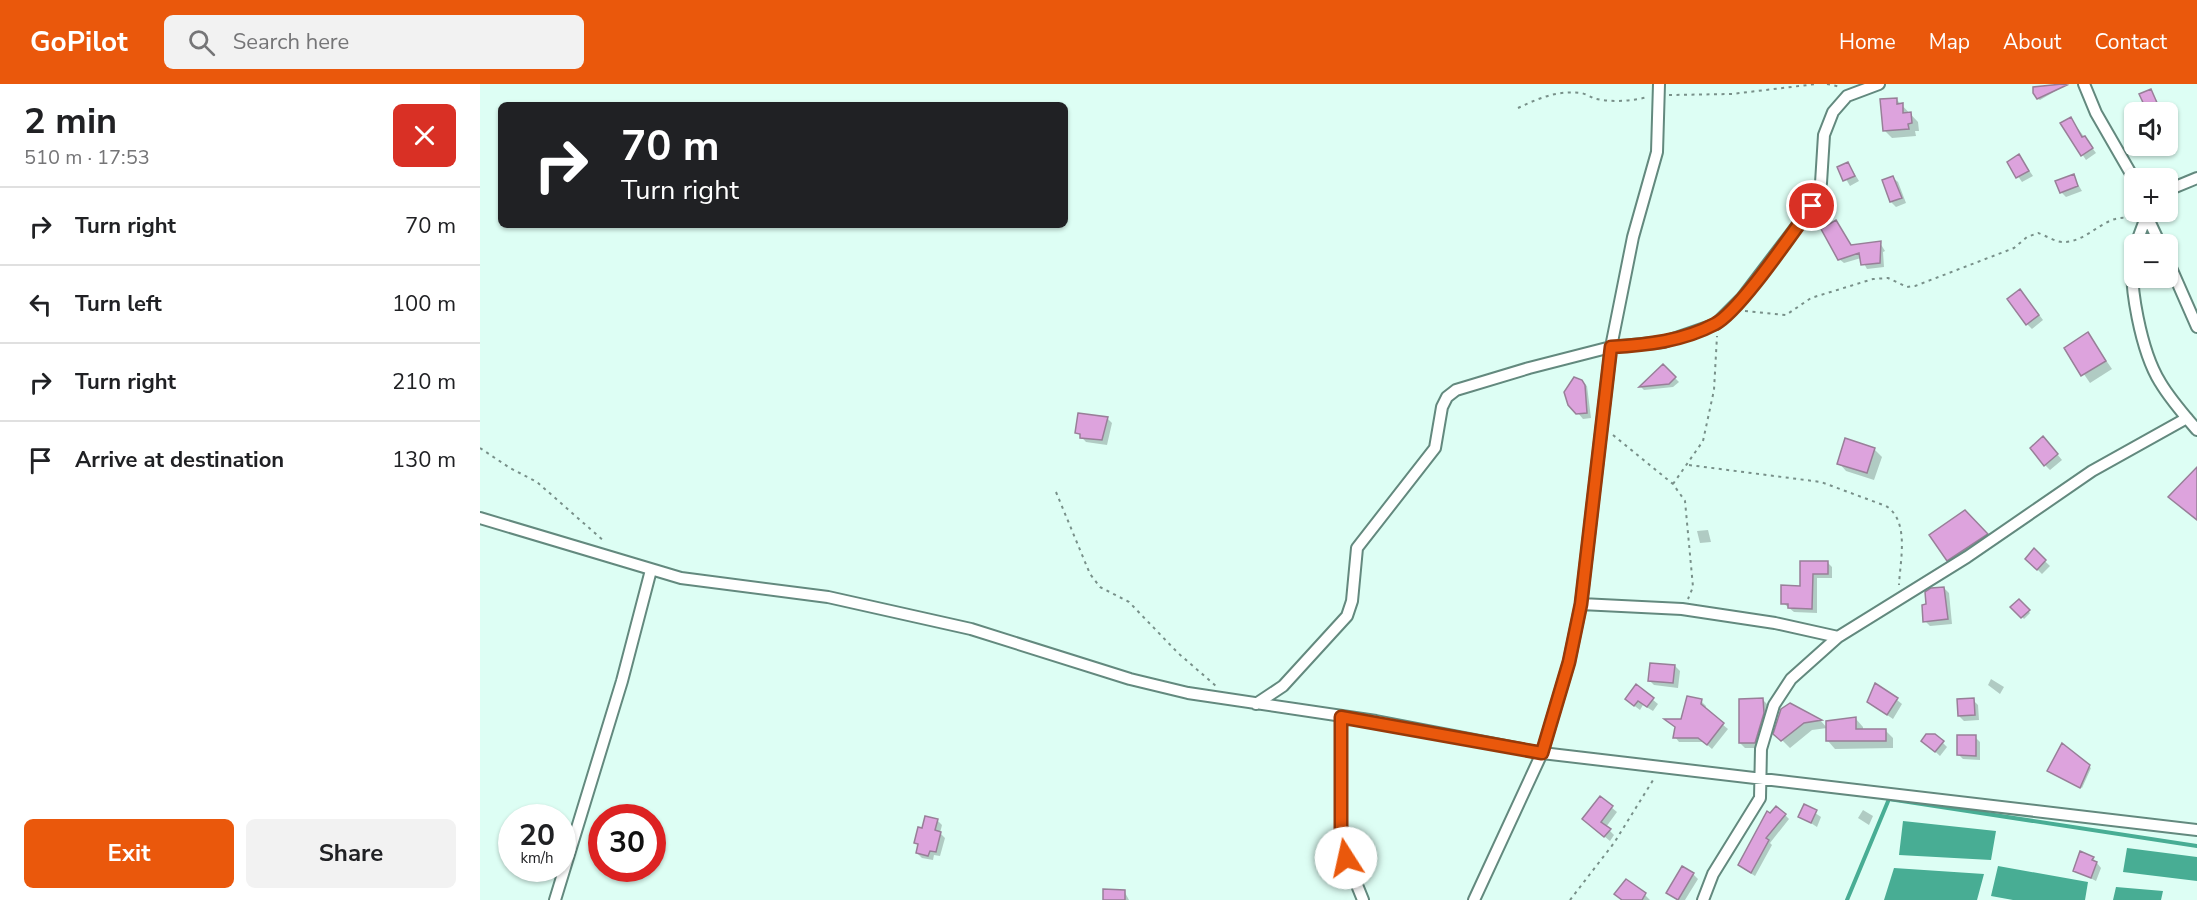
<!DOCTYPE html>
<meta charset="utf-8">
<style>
body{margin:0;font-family:"Nunito Sans",sans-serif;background:#f2f2f2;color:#202124;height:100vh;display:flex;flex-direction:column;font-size:22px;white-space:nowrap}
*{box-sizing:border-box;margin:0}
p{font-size:20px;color:#757577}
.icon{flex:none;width:33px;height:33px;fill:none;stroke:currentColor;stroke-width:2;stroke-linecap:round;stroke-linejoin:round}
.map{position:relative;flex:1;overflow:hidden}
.details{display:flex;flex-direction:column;background:#fff;width:480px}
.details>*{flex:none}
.top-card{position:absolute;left:18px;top:18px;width:570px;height:126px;border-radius:9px;box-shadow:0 2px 4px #0004;background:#202124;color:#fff;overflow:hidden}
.buttons{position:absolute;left:1644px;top:18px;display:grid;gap:12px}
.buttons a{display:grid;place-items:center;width:54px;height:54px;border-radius:9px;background:#fff;box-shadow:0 2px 4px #0004;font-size:30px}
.speed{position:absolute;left:18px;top:720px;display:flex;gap:12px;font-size:30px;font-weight:700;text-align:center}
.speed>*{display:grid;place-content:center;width:78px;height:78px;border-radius:50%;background:#fff;box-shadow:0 2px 4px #0004;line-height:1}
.speed small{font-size:15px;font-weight:400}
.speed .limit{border:9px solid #d22;background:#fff;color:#111}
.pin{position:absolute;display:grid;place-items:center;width:51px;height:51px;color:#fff;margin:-26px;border:3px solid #fff;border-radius:50%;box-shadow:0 2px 6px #0007}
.me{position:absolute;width:66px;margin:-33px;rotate:350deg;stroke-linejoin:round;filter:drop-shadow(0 0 4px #0008)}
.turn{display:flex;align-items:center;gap:21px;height:126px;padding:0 24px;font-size:27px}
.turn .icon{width:78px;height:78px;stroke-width:2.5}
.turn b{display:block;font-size:42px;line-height:51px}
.round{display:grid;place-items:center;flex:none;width:63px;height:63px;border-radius:9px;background:#f2f2f2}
.summary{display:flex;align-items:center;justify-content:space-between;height:102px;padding:0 24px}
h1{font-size:36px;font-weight:700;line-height:45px}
.cta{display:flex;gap:12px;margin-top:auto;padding:12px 24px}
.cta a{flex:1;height:69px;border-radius:9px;background:#ea580c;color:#fff;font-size:24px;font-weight:700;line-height:69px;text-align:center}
.cta a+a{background:#f2f2f2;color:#202124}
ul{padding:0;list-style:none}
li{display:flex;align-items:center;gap:18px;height:78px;padding:0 24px;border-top:2px solid #e0e0e0}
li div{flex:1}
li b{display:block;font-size:22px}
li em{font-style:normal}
header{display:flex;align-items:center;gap:36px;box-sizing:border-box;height:84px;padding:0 30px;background:#ea580c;color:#fff}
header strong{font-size:28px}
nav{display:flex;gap:33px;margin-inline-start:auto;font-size:21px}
.search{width:420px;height:54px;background:#f2f2f2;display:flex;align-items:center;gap:15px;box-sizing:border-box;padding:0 21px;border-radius:9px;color:#757577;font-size:22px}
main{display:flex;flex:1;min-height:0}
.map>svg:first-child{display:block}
.water{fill:#48ad94}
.shadow{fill:#0003}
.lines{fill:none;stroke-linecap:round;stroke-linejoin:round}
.stream{stroke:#48ad94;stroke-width:4}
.building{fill:#dda3dd;stroke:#987f98;stroke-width:1.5}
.street-casing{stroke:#63897e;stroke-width:14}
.path{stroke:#789089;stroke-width:2;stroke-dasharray:3 4.5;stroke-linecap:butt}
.street{stroke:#fff;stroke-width:10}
.route-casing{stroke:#983908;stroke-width:15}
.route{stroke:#ea580c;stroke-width:10}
</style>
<header>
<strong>GoPilot</strong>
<div class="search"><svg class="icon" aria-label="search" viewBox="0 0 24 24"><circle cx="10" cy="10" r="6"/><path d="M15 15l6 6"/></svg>Search here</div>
<nav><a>Home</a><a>Map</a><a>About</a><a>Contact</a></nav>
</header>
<main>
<section class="details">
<div class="summary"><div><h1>2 min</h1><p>510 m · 17:53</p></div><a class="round" style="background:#d93025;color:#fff"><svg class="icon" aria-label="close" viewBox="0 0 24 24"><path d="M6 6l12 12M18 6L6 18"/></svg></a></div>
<ul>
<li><svg class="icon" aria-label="right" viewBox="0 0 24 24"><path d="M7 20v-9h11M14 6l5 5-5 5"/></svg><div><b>Turn right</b></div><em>70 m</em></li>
<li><svg class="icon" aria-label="left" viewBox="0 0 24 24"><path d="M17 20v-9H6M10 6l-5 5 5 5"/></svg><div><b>Turn left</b></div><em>100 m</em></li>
<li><svg class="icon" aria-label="right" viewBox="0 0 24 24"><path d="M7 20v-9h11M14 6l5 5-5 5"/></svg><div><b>Turn right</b></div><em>210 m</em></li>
<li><svg class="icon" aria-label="arrive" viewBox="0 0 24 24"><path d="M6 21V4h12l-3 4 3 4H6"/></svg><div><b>Arrive at destination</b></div><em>130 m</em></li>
</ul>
<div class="cta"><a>Exit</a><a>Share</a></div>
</section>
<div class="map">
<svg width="1717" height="816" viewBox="0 0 1717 816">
<rect width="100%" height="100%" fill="#ddfef4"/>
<path class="water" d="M1423 737 1516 747 1511 776 1419 771Z
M1647 764 1717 773V797L1643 788Z
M1518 782 1608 798 1605 816H1533L1511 812Z
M1414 784 1504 790 1497 816H1404Z
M1636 803 1683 807 1681 816H1633Z"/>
<path class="shadow" d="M1586 1 1560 16 1558 15Z
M1671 7 1682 26 1675 28 1667 25 1661 11Z
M1416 15 1438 38 1439 47H1435L1436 52 1412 54 1404 46Z
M1591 35 1616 69 1606 76 1582 40Z
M1539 72 1553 92 1542 98 1529 79Z
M1368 79 1379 97 1370 102 1359 83Z
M1593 92 1602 107 1586 113 1581 108Z
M1413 94 1418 98 1426 119 1416 123 1411 118Z
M1356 138 1372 162 1400 159 1405 167 1403 168 1404 183 1387 185 1381 174 1364 179 1359 175Z
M1545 212 1563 236 1552 245 1547 240Z
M1608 250 1632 285 1610 299 1586 264Z
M1183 282 1199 298 1193 303 1164 306 1161 303Z
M1101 297 1107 302 1111 334 1103 335 1098 329Z
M627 334 632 339 627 361 606 358 597 348Z
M1568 359 1582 376 1570 386 1565 381Z
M1394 365 1402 373 1394 396 1366 387 1359 379Z
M1228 446 1231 458 1220 459 1217 447Z
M1507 450 1511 455 1472 480 1468 476Z
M1554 467 1570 482 1562 490 1547 475Z
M1321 478H1347L1352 483V494H1337V529L1314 528 1303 519 1322 503Z
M1464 504 1469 509 1472 540 1450 542 1445 537 1448 522Z
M1539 517 1550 529 1544 535 1533 523Z
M1195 582 1200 587 1198 604 1174 601 1169 596Z
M1511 595 1524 603 1520 610 1508 601Z
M1156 602 1178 620 1173 627 1163 621 1160 626 1152 620Z
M1282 615 1287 620 1288 635 1280 664H1265L1260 659Z
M1417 616 1422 620 1413 635 1394 622Z
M1493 616 1498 621 1499 636 1484 637 1479 632Z
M1221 617 1226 622 1225 626 1248 645 1232 665 1224 658H1199L1195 653 1203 637Z
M1310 620 1341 637 1347 644 1332 646 1310 664 1295 649Z
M1376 635 1383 643V647H1406L1413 654V664L1355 665 1348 657Z
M1495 653 1500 658V676L1483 675 1478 670Z
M1463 659 1467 663 1460 672 1448 661Z
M1583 661 1611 684 1602 704 1571 689Z
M1120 714 1137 728 1126 743 1134 751 1130 757 1109 740Z
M1325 722 1341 733 1337 743 1320 732Z
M1383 726 1393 732 1389 741 1378 734Z
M1305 731 1309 735 1290 759 1292 761 1275 792 1264 785 1260 781Z
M457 736 462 741 460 749 465 754 460 772 454 771 453 776 442 774 437 769 439 762 435 758 443 746Z
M1613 774 1621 784 1616 797 1595 786Z
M1213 790 1218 795 1205 816H1197L1188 809Z
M1146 797 1165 811 1170 816H1143Z
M644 807 649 816H624Z"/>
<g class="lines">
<path class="stream" d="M1367 816 1409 715 1717 762"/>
</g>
<path class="building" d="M1582 0 1587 1 1557 15 1553 9V3Z
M1671 5 1678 21 1666 25 1659 10Z
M1417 14V20L1423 19V29L1431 28 1432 39 1428 40 1429 45 1403 47 1400 15Z
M1591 33 1602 53 1605 52 1613 64 1601 72 1580 39Z
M1539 70 1549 87 1536 94 1527 78Z
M1368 78 1375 92 1363 97 1357 83Z
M1594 90 1598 102 1580 109 1575 97Z
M1413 92 1422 114 1410 118 1402 96Z
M1356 136 1371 161 1401 157 1400 179 1381 181 1379 169 1358 176 1341 145Z
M1540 205 1559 231 1546 241 1527 215Z
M1608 248 1626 277 1601 292 1584 264Z
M1183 280 1196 293 1189 300 1159 303Z
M1094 293 1102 296 1105 301 1107 329 1096 330 1088 321 1084 308Z
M598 329 628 333 622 356 600 354V350L595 349Z
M1563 352 1578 370 1564 382 1550 364Z
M1365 354 1395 364 1387 389 1357 380Z
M1717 383V436L1688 413Z
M1485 426 1508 450 1467 477 1449 451Z
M1554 464 1566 476 1557 486 1545 475Z
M1320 477H1348V490H1333L1332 525 1308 524V520H1301V501L1320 502Z
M1464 503 1468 535 1443 538 1442 521 1446 520 1445 508 1451 504Z
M1539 515 1550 526 1541 534 1530 523Z
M1170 579 1195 581 1193 599 1168 597Z
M1395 599 1418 614 1407 631 1387 618Z
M1156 600 1174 614 1167 623 1158 617 1154 622 1145 615Z
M1207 612 1222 615 1221 620 1244 639 1227 661 1218 654H1193L1195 643 1184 635H1201Z
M1283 614 1284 629 1275 659H1259V615Z
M1494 614 1495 631 1478 632 1477 615Z
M1310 619 1342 636 1324 639 1301 657 1293 650 1301 625Z
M1376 633V645H1406V657H1346V637Z
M1446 650H1455L1464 657 1455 668 1441 657Z
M1477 651H1496V672L1477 671Z
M1582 659 1610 681 1600 704 1567 687Z
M1120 712 1133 722 1121 738 1131 745 1124 753 1102 735Z
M1324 720 1337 726 1331 739 1318 733Z
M1296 722 1306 730 1286 754 1289 756 1271 789 1258 781 1287 727 1290 729Z
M445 732 458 735 455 746 461 748 456 768 450 767 448 772 436 769 438 760 434 759 438 743 442 744Z
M1600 767 1614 773 1612 776 1617 778 1611 794 1593 787Z
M1202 782 1214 789 1198 816 1186 809Z
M1146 795 1166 809 1162 816H1142L1134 810Z
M623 805 645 806V816H623Z"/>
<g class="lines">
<defs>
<path id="street" d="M1604 0 1616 29 1654 95
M1688 106 1717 94
M1665 128 1680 160
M1656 160 1668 128
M1654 166C1647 199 1662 269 1680 298 1690 315 1704 331 1717 346
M1688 177 1717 243
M0 434 201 494 348 513 491 545 650 595 708 609 896 637 1062 669 1717 746
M1101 520 1202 525 1295 539 1358 553
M776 620 803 602 867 532 872 517 877 464 955 364 962 323 967 313 976 306 1049 284 1131 263 1184 258 1236 240 1262 214 1332 122 1341 99 1344 51 1353 28 1367 12 1399 0
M861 633V751L866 774 883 816
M75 816 142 597 171 486
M994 816 1062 669 1089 578 1101 520 1131 263 1153 153 1177 68 1179 0
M1223 816 1233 790 1280 714 1281 665 1294 621 1311 595 1358 553 1487 473 1612 387 1707 334"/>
</defs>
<use href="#street" class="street-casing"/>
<path class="path" d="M1347 0 1361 3
M1189 11 1252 10 1336 0
M1038 24C1057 15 1077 6 1100 9 1104 9 1109 12 1113 14 1130 19 1151 17 1168 13
M1265 227 1306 231 1331 214 1393 195 1408 194 1427 203 1435 202 1534 164 1547 153 1558 149C1565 151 1577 159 1584 158 1610 158 1628 125 1654 136
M1133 351 1193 400 1205 417 1213 503 1208 515
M0 364 30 384 57 398 125 458
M1209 381 1341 398 1406 422C1430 437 1420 477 1419 501
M1193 400 1223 357 1234 306 1237 252
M576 408 610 490 620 503 649 518 698 569 736 602
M1090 816 1134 759 1175 693"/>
<use href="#street" class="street"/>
</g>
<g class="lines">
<defs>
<path id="route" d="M866 774 861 751V633L1062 669 1089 578 1101 520 1131 263C1167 261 1203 257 1235 240 1259 228 1313 148 1332 122"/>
</defs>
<use href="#route" class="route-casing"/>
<use href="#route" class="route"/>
</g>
</svg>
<div class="buttons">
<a><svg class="icon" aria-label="sound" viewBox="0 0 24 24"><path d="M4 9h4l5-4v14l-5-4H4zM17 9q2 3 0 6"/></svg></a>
<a>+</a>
<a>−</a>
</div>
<div class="speed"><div>20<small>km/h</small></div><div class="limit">30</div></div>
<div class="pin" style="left:1332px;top:122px;background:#d93025"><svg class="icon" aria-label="arrive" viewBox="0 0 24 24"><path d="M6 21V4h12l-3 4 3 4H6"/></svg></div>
<svg class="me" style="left:866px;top:774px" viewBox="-20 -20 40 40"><circle r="19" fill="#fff"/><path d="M0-13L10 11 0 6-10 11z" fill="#ea580c"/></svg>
<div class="top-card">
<div class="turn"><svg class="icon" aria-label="right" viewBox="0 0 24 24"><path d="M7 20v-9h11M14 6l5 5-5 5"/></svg><div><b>70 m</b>Turn right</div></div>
</div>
</div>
</main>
